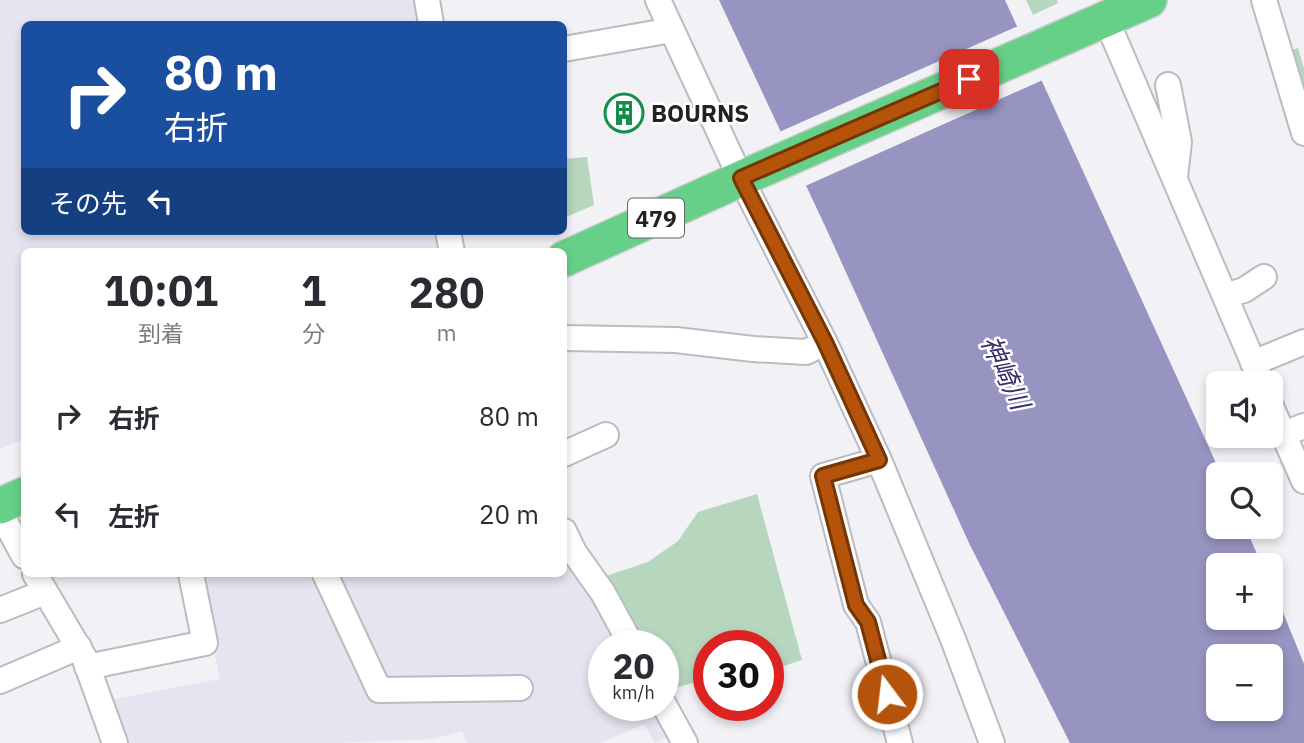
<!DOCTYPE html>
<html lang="ja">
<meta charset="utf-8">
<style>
body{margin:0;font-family:"IBM Plex Sans","Noto Sans JP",sans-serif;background:#f2f2f3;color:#2b2b33;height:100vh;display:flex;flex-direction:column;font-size:26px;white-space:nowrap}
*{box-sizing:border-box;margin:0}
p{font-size:23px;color:#7c7c81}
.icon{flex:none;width:38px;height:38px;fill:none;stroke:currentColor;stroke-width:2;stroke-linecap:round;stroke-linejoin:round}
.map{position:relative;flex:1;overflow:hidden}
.drawer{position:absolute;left:21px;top:248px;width:546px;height:329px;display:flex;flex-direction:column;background:#fff;border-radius:10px;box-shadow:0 4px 10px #0003}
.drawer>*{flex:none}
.guide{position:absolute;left:21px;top:21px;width:546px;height:214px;border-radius:10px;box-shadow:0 4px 10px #0003;background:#1a4fa0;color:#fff;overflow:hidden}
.controls{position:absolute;left:1206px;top:371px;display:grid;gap:14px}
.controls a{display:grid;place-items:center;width:77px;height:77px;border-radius:10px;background:#fff;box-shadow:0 4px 10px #0003;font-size:35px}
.speed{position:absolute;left:588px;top:630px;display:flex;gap:14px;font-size:35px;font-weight:700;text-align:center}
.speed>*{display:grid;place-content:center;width:91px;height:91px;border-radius:50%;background:#fff;box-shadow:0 4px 10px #0003;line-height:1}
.speed small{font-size:18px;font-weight:400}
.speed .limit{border:10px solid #d22;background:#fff;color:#111}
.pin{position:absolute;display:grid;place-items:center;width:60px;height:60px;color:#fff;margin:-30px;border-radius:14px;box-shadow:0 4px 10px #0006}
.me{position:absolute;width:77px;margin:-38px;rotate:345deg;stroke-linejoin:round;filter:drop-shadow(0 0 5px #0008)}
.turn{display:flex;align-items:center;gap:24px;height:147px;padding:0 28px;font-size:32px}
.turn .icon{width:91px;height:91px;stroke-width:2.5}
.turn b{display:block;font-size:49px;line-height:60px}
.then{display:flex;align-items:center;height:66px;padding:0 28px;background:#0003;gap:14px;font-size:26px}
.eta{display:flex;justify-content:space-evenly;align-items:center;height:119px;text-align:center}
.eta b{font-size:42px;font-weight:800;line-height:49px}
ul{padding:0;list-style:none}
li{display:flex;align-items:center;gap:21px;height:98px;padding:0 28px}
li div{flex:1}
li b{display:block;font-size:26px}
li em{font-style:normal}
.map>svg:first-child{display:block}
.built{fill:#e5e4f1}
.green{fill:#b7d6be}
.water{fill:#9794c2;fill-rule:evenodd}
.pier{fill:#f1f1f6}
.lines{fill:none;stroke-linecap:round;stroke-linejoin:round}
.minor-casing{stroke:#bbbbc1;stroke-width:28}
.highway-casing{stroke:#cececf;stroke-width:38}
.minor{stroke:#fff;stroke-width:24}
.highway{stroke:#67d088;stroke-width:35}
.route-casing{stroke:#753606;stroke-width:18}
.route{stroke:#b45309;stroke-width:12}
.labels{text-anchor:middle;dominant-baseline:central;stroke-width:5;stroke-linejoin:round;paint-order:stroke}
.shield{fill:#fff;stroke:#646466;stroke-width:2}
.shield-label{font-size:23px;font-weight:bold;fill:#222224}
.poi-label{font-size:24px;font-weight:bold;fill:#222224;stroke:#fff;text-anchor:start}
.water-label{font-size:26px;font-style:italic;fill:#372d67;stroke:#fff}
</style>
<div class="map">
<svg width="1304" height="743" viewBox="0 0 1304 743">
<rect width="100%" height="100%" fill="#f1f1f6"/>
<path class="built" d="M0 0H420L424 24H24V231H441L444 252H24V439L0 449Z
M564 539 623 646H604V705H656L672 735 655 743 644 724 600 743H467L462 731 432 739 334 743H121L104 701 220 679 199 574H564Z"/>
<path class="green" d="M1026 0H1057L1058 3 1033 15Z
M1298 48 1304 68V110L1287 51Z
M587 157 594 205 564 218V159Z
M757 494 802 660 768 671V646H709V678L669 690 663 680V646H643L603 577 648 562 678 541 698 512Z"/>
<path class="water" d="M719 0H1005L1221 474H1218V527H1245L1262 565H1218V618H1270L1271 583 1304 664V743H1070L969 543 825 226ZM1218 656H1270V709H1218Z"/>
<path class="pier" d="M1020 25 1045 79 803 187 777 133Z"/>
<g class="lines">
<defs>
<path id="minor" d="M427 0 431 24
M658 0 741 179 825 343 879 460 953 639 992 743
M1264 0 1304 133
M1106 19 1262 383
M564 49 672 30
M1168 85 1179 142 1175 177
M448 231 452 252
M1225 296 1244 290 1264 277
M564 338 676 340 753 349 806 352 825 343
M1253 363 1304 342
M1270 404 1304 481
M1284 434 1304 426
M564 454 606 435
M879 460 823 476 856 605 868 622 900 743
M0 512 24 556
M564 531 574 552 603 593 632 646
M35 574 84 657 115 743
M325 574 379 690 520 688
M0 610 45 592
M87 667 205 643 191 574
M0 681 79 647
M663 703 685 743"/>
<path id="highway" d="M564 259 747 176 1149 0
M0 506 24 495"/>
</defs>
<use href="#minor" class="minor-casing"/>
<use href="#highway" class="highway-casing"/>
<use href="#minor" class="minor"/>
<use href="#highway" class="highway"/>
</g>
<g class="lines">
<defs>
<path id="route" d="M887 694 868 622 856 605 823 476 879 460 825 342 741 178 969 79"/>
</defs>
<use href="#route" class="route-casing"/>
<use href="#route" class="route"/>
</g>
<defs>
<symbol id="building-ring" viewBox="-11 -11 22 22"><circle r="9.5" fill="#fff" stroke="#148f4b" stroke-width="1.5"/><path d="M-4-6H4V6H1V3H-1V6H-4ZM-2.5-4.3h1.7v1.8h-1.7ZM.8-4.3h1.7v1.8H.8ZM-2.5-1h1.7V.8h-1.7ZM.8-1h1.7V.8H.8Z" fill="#148f4b"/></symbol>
</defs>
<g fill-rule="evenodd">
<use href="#building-ring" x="602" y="91" width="44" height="44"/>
</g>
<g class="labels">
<rect class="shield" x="628" y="198.5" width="56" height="39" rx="5"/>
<g class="shield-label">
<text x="656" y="218">479</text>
</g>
<g class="poi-label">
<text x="651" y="113">BOURNS</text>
</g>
<g class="water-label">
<text transform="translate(1006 372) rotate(65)">神崎川</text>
</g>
</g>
</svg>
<div class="controls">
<a><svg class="icon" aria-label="sound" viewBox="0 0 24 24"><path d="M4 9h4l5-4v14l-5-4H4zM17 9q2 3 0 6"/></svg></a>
<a><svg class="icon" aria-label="search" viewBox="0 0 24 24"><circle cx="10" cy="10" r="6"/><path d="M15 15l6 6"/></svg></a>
<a>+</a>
<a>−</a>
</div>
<div class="speed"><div>20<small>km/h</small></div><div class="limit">30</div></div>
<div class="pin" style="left:969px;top:79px;background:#d93025"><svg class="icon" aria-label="arrive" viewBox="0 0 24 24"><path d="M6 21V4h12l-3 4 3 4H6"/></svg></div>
<svg class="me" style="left:887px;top:694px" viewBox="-20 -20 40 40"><circle r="17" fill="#b45309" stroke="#fff" stroke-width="3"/><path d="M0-11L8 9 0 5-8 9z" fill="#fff"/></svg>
<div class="guide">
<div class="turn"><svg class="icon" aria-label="right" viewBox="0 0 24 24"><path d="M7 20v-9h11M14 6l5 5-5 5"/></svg><div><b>80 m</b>右折</div></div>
<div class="then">その先<svg class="icon" aria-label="left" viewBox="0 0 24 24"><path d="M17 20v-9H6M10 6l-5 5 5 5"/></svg></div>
</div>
<section class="drawer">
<div class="eta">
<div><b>10:01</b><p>到着</p></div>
<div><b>1</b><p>分</p></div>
<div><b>280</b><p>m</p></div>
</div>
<ul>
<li><svg class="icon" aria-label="right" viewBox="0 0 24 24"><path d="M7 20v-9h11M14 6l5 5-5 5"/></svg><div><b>右折</b></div><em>80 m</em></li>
<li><svg class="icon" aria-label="left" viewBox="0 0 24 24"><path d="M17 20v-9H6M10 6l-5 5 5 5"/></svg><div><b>左折</b></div><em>20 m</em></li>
</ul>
</section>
</div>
